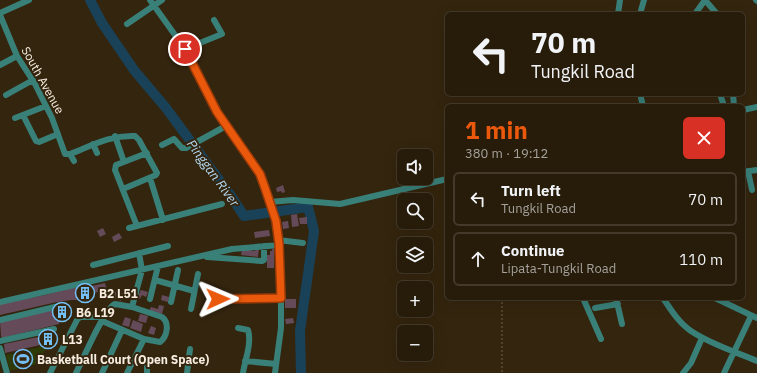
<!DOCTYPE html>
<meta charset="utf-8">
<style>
body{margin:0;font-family:"IBM Plex Sans",sans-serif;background:#2f2513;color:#f1f3f6;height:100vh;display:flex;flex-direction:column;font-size:15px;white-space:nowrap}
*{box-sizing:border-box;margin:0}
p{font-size:13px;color:#a4a19c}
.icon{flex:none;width:22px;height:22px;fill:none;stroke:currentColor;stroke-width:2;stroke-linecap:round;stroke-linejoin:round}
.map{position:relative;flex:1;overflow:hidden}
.drawer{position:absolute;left:445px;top:104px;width:300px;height:196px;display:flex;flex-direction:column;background:#271c0a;border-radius:6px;box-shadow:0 4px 16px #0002,0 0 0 1px #433a2b}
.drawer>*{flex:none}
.guide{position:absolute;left:445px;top:12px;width:300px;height:84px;border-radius:6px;box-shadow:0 4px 16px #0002,0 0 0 1px #433a2b;background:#271c0a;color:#f1f3f6;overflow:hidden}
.fabs{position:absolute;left:397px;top:149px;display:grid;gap:8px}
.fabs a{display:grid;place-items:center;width:36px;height:36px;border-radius:6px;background:#271c0a;box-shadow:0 4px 16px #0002,0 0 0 1px #433a2b;font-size:20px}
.pin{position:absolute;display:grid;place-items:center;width:34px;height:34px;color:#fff;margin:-17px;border:2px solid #fff;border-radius:50%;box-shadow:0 1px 4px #0007}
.me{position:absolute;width:44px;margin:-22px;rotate:89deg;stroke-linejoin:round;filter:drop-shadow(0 0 3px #0008)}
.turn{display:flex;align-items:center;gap:14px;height:84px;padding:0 20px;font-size:18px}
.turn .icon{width:52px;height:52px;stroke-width:2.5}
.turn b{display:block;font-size:28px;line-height:34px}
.round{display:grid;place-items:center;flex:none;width:42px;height:42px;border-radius:6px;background:#2f2513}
.overview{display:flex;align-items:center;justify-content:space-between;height:68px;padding:0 20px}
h1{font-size:24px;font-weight:700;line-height:30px;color:#ea580c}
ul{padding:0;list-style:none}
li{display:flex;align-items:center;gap:12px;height:54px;margin:0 8px 6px;padding:0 12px;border:2px solid #433a2b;border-radius:6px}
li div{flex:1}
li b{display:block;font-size:15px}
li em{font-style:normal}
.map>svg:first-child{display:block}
.green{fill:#2e3b07}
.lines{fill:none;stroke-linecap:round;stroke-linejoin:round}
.river{stroke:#194259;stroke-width:10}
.building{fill:#654b5a}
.path{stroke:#70634f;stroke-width:1;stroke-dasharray:2 2;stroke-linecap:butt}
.minor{stroke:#398079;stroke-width:6}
.route-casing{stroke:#983908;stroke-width:10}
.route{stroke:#ea580c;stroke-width:7}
.labels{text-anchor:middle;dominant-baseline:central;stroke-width:4;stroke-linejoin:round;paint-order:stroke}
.street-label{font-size:12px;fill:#f8ede0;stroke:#34250e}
.poi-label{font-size:12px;font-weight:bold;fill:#f8ede0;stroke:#34250e;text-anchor:start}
.water-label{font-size:13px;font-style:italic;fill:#b6dcf4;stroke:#34250e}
</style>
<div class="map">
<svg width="757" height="373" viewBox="0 0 757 373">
<rect width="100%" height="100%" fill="#34250e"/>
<path class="green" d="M48 345 37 364 10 371 6 355Z"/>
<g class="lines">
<path class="river" d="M90 0 102 23 134 70 166 108 231 196 244 216 308 207 314 231 300 331 301 373"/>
</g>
<path class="building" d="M283 185 285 192 282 193 281 191 277 192 276 188Z
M297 214 299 226 292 227 291 215Z
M307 217V224H300L299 218Z
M288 221 289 228 283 229 282 222Z
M103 228 106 234 100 237 97 231Z
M269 230 270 236 255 238 254 232Z
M119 233 122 238 114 242 112 237Z
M256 248H259L258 257 241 255 242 249 255 251Z
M272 249H274V268H267V255H270V251H272Z
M105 283 107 290 93 293 92 286Z
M84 285 89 300H71L57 302 0 315V304L45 295Z
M141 290 148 292 146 297 142 295 140 299 135 297 137 293 139 294Z
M115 291 123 293 121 301 113 297Z
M162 295 169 297 168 302 161 300Z
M285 299H296V308H285Z
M159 305 164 306 162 314 149 311 151 307 158 309Z
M67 306 62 316H60L59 324 2 338 1 336 0 321Z
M140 314 148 316 146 323 138 321Z
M125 317 131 319 129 327 122 325Z
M293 318 294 323 286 324 285 319Z
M133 320 143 324 141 332 130 328Z
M151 326 156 328 154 335 148 333Z
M53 334 49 343 5 353 4 344Z"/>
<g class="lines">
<path class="path" d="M502 298V373"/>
<path class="minor" d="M150 0 185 49 217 112 260 174 272 205 276 221 279 245 281 298V328L275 373
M705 0 717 14
M756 0 757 1
M0 13 29 0
M618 14 620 0
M640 14 644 0
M695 14 705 0
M0 15 17 56 35 84 52 118 65 154H70C93 145 110 135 135 136L139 140 157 173 156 175 123 189
M127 24 162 0
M185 49 222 34 214 20
M0 65 17 56
M720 94 724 106
M733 94 734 106
M6 95 33 80
M641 98 643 106
M743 110 757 107
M23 115 36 141 39 142 58 134
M15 118 46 106
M115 136 124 162
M93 144 97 153
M162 145 174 139 182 148H186L226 126
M70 154 74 161
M748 171 752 190
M743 172 757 170
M150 178 163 220
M270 202 293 200 340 204 447 179
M137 226 115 170 116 165 147 153
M129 228 222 204
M278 240 303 243
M207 257 262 261 264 260V246
M93 265 168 246
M155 280 194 291
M583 298 601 339
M616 298 622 324
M663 298C671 310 679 323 691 331 710 344 736 352 757 361
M715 298 757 318
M150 299 158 266
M218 299 281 298
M0 302 232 249 279 245
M171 302 178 270
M132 307 142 270 139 253
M595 308 618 304
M191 309 198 274
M0 320 63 305
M238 328 248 330C252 343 245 360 243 373
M0 341 54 329
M0 348 7 373
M245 361 276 364
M147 364V373
M50 373 77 320 80 317H104
M76 373C84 358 103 310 115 304L132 307 162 317C170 323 167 337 160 342L144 339 102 321
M102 373 122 330
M127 373 144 339
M187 373 190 349
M683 373 691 363 702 338
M724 373 751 316"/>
</g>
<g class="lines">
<defs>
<path id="route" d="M185 49 217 112 260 174 265 188 276 221 279 244 281 298 218 299"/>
</defs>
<use href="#route" class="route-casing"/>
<use href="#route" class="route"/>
</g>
<defs>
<symbol id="building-ring" viewBox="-11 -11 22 22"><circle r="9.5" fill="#34250e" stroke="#74c0f6" stroke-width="1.5"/><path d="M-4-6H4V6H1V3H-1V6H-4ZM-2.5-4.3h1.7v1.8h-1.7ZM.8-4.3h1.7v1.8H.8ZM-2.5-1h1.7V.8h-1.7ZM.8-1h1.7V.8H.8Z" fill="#74c0f6"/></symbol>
<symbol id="stadium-ring" viewBox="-11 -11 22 22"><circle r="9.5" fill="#34250e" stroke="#74c0f6" stroke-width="1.5"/><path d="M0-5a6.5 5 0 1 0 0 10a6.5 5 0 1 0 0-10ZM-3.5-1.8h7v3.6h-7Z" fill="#74c0f6"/></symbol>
</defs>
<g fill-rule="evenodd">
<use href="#building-ring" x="74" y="282" width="22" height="22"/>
<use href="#building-ring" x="51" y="301" width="22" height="22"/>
<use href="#building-ring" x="37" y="328" width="22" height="22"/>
<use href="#stadium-ring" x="12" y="348" width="22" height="22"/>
</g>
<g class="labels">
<g class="street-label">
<text transform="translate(43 80) rotate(61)">South Avenue</text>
</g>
<g class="poi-label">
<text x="99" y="293">B2 L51</text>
<text x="76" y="312">B6 L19</text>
<text x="62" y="339">L13</text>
<text x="37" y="359">Basketball Court (Open Space)</text>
</g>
<g class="water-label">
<text transform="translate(213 173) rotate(54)">Pinggan River</text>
</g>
</g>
</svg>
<div class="fabs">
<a><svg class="icon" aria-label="sound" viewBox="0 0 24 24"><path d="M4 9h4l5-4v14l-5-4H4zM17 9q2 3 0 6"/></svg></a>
<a><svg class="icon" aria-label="search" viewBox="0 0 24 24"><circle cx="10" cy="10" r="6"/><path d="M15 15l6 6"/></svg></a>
<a><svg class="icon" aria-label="layers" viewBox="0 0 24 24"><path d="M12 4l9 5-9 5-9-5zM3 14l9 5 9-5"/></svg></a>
<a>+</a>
<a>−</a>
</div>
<div class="pin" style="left:185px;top:49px;background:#d93025"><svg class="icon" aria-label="arrive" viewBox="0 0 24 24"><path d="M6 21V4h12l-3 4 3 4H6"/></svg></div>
<svg class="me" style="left:218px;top:299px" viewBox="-20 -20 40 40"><path d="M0-17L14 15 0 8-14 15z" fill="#ea580c" stroke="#fff" stroke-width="4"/></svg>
<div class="guide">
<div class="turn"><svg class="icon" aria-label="left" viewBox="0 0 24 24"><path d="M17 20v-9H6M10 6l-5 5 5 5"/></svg><div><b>70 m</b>Tungkil Road</div></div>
</div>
<section class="drawer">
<div class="overview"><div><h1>1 min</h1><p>380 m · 19:12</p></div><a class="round" style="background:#d93025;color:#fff"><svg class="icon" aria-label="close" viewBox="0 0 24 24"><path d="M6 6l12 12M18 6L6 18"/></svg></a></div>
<ul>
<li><svg class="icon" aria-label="left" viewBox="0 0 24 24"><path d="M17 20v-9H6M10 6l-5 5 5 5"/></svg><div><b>Turn left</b><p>Tungkil Road</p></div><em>70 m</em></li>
<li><svg class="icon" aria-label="ahead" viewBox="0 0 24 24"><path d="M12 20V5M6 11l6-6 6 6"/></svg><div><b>Continue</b><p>Lipata-Tungkil Road</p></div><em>110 m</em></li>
</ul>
</section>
</div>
